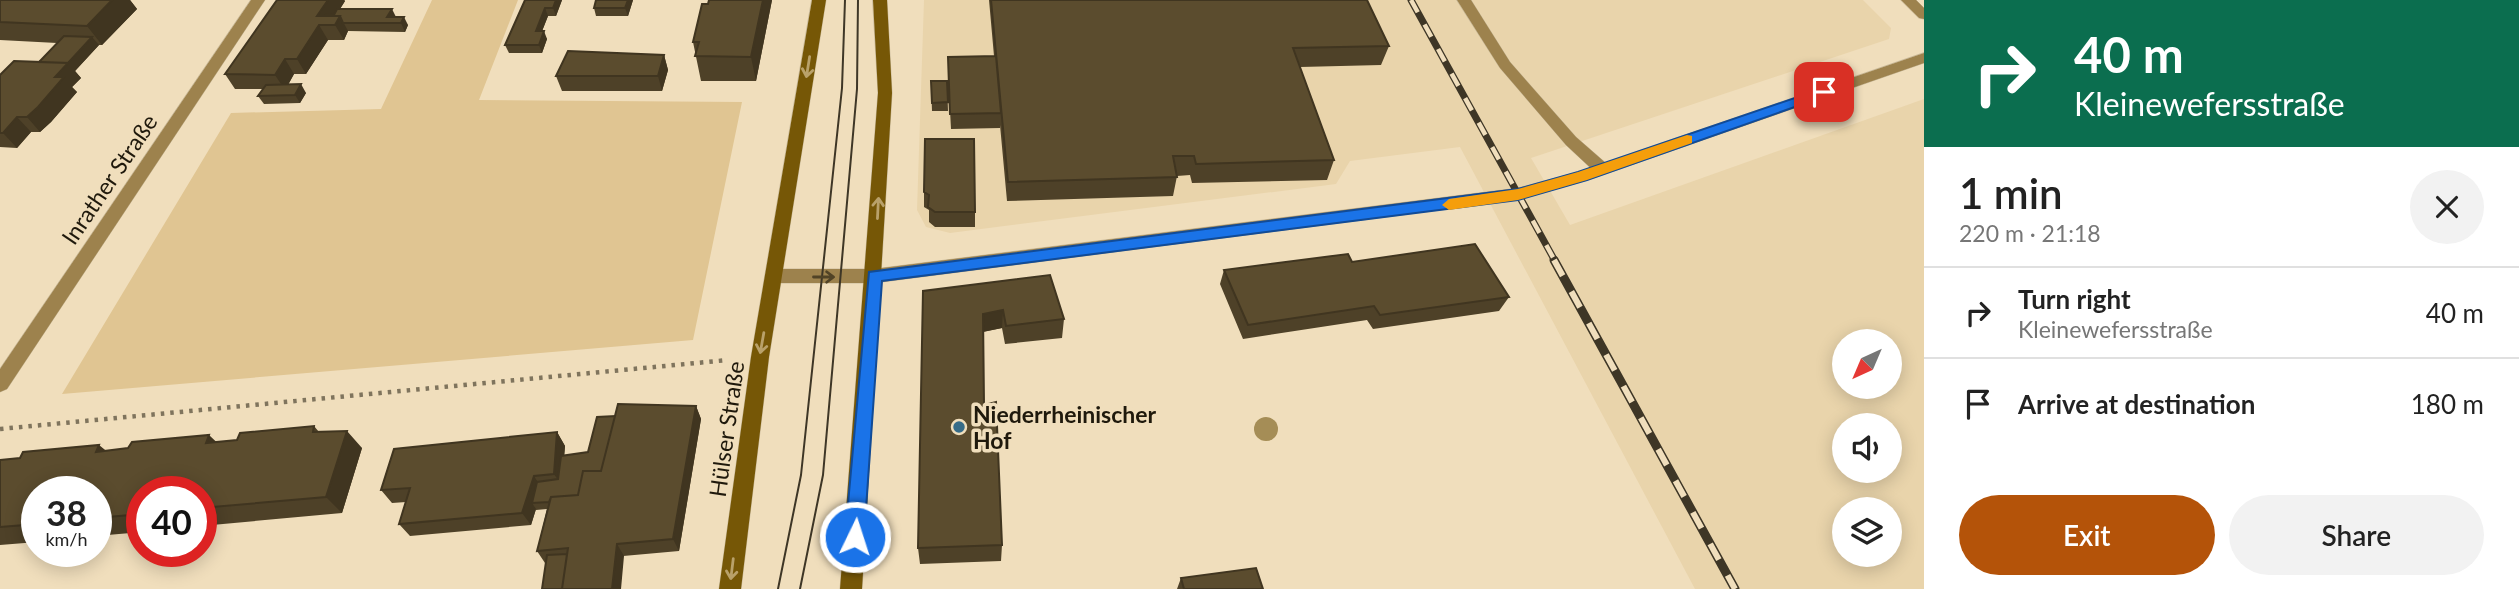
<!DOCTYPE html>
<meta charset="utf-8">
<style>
body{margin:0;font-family:Lato,sans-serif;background:#f2f2f2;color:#222;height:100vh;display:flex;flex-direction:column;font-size:26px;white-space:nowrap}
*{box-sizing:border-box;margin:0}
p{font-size:23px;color:#767676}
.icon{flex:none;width:38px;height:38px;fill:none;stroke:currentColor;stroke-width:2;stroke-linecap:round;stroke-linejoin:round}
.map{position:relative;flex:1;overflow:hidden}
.panel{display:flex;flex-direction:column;background:#fff;width:595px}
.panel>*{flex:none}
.top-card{background:#0b6e4f;color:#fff;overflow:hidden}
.needle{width:46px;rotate:224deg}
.controls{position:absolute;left:1832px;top:329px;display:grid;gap:14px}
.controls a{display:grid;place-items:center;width:70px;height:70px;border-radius:50%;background:#fff;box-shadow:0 4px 18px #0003;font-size:35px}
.speed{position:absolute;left:21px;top:476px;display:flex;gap:14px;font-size:35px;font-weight:700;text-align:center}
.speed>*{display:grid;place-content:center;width:91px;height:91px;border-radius:50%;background:#fff;box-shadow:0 4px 18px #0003;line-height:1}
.speed small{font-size:18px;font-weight:400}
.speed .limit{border:10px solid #d22;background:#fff;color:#111}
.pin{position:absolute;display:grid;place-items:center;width:60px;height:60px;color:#fff;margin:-30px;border-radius:14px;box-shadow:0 4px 10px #0006}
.me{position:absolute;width:77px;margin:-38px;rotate:4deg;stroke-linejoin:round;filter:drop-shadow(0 0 5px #0008)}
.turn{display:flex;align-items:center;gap:24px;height:147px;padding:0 35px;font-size:32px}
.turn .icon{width:91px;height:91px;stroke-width:2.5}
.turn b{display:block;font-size:49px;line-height:60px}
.round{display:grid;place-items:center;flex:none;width:74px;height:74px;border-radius:37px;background:#f2f2f2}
.headline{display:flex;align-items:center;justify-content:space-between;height:119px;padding:0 35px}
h1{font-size:42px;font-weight:600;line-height:52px}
.cta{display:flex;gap:14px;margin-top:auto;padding:14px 35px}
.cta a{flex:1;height:80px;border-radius:42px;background:#b45309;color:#fff;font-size:28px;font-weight:600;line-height:80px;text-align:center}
.cta a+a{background:#f2f2f2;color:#222}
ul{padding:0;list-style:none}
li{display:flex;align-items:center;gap:21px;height:91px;padding:0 35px;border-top:2px solid #e0e0e0}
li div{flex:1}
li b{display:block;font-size:26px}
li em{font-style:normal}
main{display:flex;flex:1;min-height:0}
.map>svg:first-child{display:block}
.built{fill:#e9d4ab;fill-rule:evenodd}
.green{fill:#e0c592}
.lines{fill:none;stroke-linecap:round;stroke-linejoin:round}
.lane-casing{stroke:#cabb9c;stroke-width:1}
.street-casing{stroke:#cabb9c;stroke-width:1}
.secondary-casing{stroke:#cabb9c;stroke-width:1}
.path{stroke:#7f745d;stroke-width:4.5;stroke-dasharray:3.5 6;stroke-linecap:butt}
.lane{fill:#9d824d;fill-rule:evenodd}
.street{fill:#9d824d;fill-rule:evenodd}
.secondary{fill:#765706;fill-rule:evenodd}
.tram{stroke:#3e3626;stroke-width:2}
.rail-far1-casing{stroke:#3e3626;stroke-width:7}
.rail-casing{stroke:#3e3626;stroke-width:9}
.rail-far1{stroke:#f0debc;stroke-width:4.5;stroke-dasharray:14;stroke-linecap:butt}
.rail{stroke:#f0debc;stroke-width:6;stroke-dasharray:18;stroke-linecap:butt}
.tree{fill:#a58d56}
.wall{fill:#4e4128}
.shaded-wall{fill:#403520}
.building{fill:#5b4c2e;stroke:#403520;stroke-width:2}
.oneway{stroke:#b9a16a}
.oneway2{stroke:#514326}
.route{fill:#1a73e8;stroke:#114b97;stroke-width:2}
.slow{fill:#f59e0b}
.poi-dot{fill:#376c88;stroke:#f0debc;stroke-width:2.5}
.labels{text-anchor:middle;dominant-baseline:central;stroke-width:7;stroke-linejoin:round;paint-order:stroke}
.street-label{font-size:23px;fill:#1f190c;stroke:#f0debc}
.poi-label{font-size:23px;font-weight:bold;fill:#1f190c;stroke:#f0debc;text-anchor:start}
</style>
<main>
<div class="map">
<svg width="1924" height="589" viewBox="0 0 1924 589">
<rect width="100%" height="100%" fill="#f0debc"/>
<path class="built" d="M924 0H1863L1891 28 1889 39 1531 158 1570 225 1924 99V589H1695L1460 147 1350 161 1336 184 950 233 926 227 917 210ZM1844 341H1890V387H1844ZM1844 425H1890V471H1844ZM1844 509H1890V555H1844Z"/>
<path class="green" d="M432 0H518L479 100 742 102 693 340 62 394 231 113 381 109Z"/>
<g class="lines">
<defs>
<path id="lane" d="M1457 0H1471L1510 62 1576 137 1608 165 1610 169 1608 173H1596L1566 145 1500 68Z"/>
<path id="street" d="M251 0H265L7 389 0 392V369Z
M1901 0H1916L1924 8V19L1919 18Z
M1924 53V63L1588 180 1518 200 874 283H774L768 281 765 276 768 271 774 269H874L1518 188 1578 172Z"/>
<path id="secondary" d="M812 0H826L769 357 741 589H719L751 357Z
M873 0H887L892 93 862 589H840L878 93Z"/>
</defs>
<use href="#lane" class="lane-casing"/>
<use href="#street" class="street-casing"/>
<use href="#secondary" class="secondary-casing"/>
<path class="path" d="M0 429 728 360"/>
<use href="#lane" class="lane"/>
<use href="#street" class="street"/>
<use href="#secondary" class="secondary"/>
<path class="tram" d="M778 589 801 475 842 88 845 0
M800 589 823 475 857 89 858 0"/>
<defs>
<path id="rail-far1" d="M1411 0 1555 261"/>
<path id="rail" d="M1554 260 1735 589"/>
</defs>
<use href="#rail-far1" class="rail-far1-casing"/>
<use href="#rail" class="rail-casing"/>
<use href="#rail-far1" class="rail-far1"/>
<use href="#rail" class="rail"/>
</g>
<circle class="tree" cx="1266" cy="429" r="12"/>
<path class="wall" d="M0 0H130L137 9 102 45H99L75 71 81 78 72 87 77 92 51 122 40 132H31L17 148 0 147V75L39 62 57 43 0 40Z
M277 0H344L345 1 340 9 396 17 408 25 405 32 348 31 344 40H328L306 74H294L288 85 306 93 300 103 264 104 258 96 263 89H235L225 74Z
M525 0H562L556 16H548L542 31 547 39 542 53H509L505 45Z
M633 0 628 16H596L594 8Z
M772 0 756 81H701L693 42Z
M989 0H1367L1389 46 1381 65 1300 67 1334 160 1327 180 1192 183 1190 175 1177 176 1173 196 1007 201 1000 125V128L951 129 948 72 994 56Z
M664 55 668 70 662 91H562L556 76Z
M931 81H947L948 111H932Z
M924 192 975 212V227H935L929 222V210L924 207Z
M1352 262 1509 297 1499 311 1373 329 1367 320 1243 339 1220 284 1224 270Z
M923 291 1064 319 1062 338 1005 344 1002 328 983 332 984 405 1002 545 1001 561 920 564 918 548Z
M696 406 701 419 679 551 545 563 537 551 547 509 536 510V509L531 525 410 536 399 524 406 502 392 503 381 490 557 432 565 446 564 456 588 452 615 416Z
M314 426 319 432 362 448 342 513 201 526V492H142V532L96 536V492H37V542L0 545V460L237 440Z
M1181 578 1263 589H1177Z"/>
<path class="shaded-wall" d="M112 0H130L137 9 102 45 87 26Z
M328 0H344L345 1 331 23 317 16Z
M556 0H562L556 16 553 8Z
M628 0H633L628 16 625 8Z
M763 0H772L756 81 751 57Z
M545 8 548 16 539 39 536 31Z
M392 9 396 17H387Z
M340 16 348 31 344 40 335 25Z
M404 17 408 25 405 32 401 23Z
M319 25 328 40 306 74 297 59Z
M544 31 547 39 542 53 539 45Z
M92 37 99 45 75 71 81 78 72 87 77 92 51 122 40 132 27 117 55 77Z
M664 55 668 70 662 91 658 76Z
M285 59 294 74 285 90 275 75Z
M301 84 306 93 300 103 295 95Z
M17 117 31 132 17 148 3 133Z
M1003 310 1002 328 982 332 983 314Z
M696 406 701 419 679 551 673 539Z
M347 431 362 448 342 513 326 497Z
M557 432 565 446 562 486 554 474Z
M209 435 227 452 206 443Z
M99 445 120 462 96 452Z
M534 476 542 489 532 503 536 509 531 525 522 513Z
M617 544 624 556 621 589H612Z"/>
<path class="building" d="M0 0H112L87 26 0 22Z
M277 0H328L317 16H340L335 25H319L297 59H285L275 75 225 74Z
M525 0H556L553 8H545L536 31H544L539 45H505Z
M596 0H628L625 8H594Z
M709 0H763L751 57 695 56 699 42H693L702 4H708Z
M991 0H1367L1389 46 1293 48 1334 160 1196 164 1194 156H1173L1177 177 1008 182Z
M337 9H392L387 17H404L401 23H343L340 16H325L327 14 334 15Z
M64 36 92 37 68 63 39 62Z
M568 51 664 55 658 76H556Z
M996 56 1001 113 950 114 948 57Z
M14 61 68 63 55 77H64L38 107 27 117H17L3 133H0V75Z
M931 81H947L948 102 932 103Z
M301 84 295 95 258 96 266 85Z
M925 139H974L975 212H935L928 207 929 195 924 192Z
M1475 244 1509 297 1380 315 1374 306 1248 325 1224 270 1348 254 1352 262Z
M1050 275 1064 319 1006 326 1003 310 983 314 984 405 996 402 1002 545 918 548 923 291Z
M618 404 696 406 673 539 617 544 612 589H562L568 548 537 551 551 497 578 495 583 471H601Z
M615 416 601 471H583L578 495 551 497 549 502 532 503 537 482 558 479 561 456 588 452 597 417Z
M314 426 313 432 347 431 326 497 201 508V492H142V514L96 518V492H37V524L0 527V460L20 458 23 452 99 445 96 452 128 448 132 442 209 435 206 443 237 440 240 433Z
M557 432 554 474 534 476 522 513 399 524 410 488 381 490 394 449Z
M567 554 562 589H542L547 555Z
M1256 568 1263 589H1184L1181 578Z"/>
<defs><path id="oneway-shaft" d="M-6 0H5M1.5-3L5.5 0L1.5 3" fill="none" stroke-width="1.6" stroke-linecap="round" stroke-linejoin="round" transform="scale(1.75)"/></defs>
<g class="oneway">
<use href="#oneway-shaft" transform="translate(808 67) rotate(99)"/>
<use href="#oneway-shaft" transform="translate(878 208) rotate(-87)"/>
<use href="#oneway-shaft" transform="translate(762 343) rotate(100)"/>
<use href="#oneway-shaft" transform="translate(732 569) rotate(97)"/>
</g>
<use class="oneway2" href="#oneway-shaft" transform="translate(824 277)"/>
<path class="route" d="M1824 88 1831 92 1829 95 1587 180 1518 200 882 281 864 537 862 543 855 545 848 543 845 537 869 272 1518 189 1578 172Z"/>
<path class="slow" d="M1687 135 1692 136V143L1587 180 1518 200 1449 210 1442 205 1449 199 1518 189 1578 172Z"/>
<circle class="poi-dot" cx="959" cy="427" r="7"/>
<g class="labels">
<g class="street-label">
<text transform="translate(109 179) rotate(-56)">Inrather Straße</text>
<text transform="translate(726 429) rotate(-82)">Hülser Straße</text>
</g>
<g class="poi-label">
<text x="973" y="414">Niederrheinischer<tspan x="973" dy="26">Hof</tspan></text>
</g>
</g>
</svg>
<div class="controls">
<a><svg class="needle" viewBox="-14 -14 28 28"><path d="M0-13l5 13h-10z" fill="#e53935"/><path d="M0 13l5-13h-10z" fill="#767676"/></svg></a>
<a><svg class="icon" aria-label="sound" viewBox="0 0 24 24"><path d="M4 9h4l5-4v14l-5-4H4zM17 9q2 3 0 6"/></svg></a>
<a><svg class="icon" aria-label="layers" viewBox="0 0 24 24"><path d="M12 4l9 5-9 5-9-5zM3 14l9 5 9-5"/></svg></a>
</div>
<div class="speed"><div>38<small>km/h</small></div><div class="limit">40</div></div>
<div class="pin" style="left:1824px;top:92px;background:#d93025"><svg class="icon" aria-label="arrive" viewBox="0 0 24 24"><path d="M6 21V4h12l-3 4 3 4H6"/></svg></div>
<svg class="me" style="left:855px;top:537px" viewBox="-20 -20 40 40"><circle r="17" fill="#1a73e8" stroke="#fff" stroke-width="3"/><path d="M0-11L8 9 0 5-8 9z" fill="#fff"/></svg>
</div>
<section class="panel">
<div class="top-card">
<div class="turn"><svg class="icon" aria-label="right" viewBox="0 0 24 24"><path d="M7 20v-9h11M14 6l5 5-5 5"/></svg><div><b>40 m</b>Kleinewefersstraße</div></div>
</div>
<div class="headline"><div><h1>1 min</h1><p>220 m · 21:18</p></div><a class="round"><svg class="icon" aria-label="close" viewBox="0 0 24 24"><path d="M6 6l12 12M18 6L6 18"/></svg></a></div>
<ul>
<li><svg class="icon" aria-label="right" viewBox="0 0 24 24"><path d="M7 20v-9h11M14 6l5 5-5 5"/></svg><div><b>Turn right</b><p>Kleinewefersstraße</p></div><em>40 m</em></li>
<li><svg class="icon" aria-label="arrive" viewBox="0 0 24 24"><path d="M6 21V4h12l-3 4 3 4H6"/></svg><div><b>Arrive at destination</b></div><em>180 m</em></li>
</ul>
<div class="cta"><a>Exit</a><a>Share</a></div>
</section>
</main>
